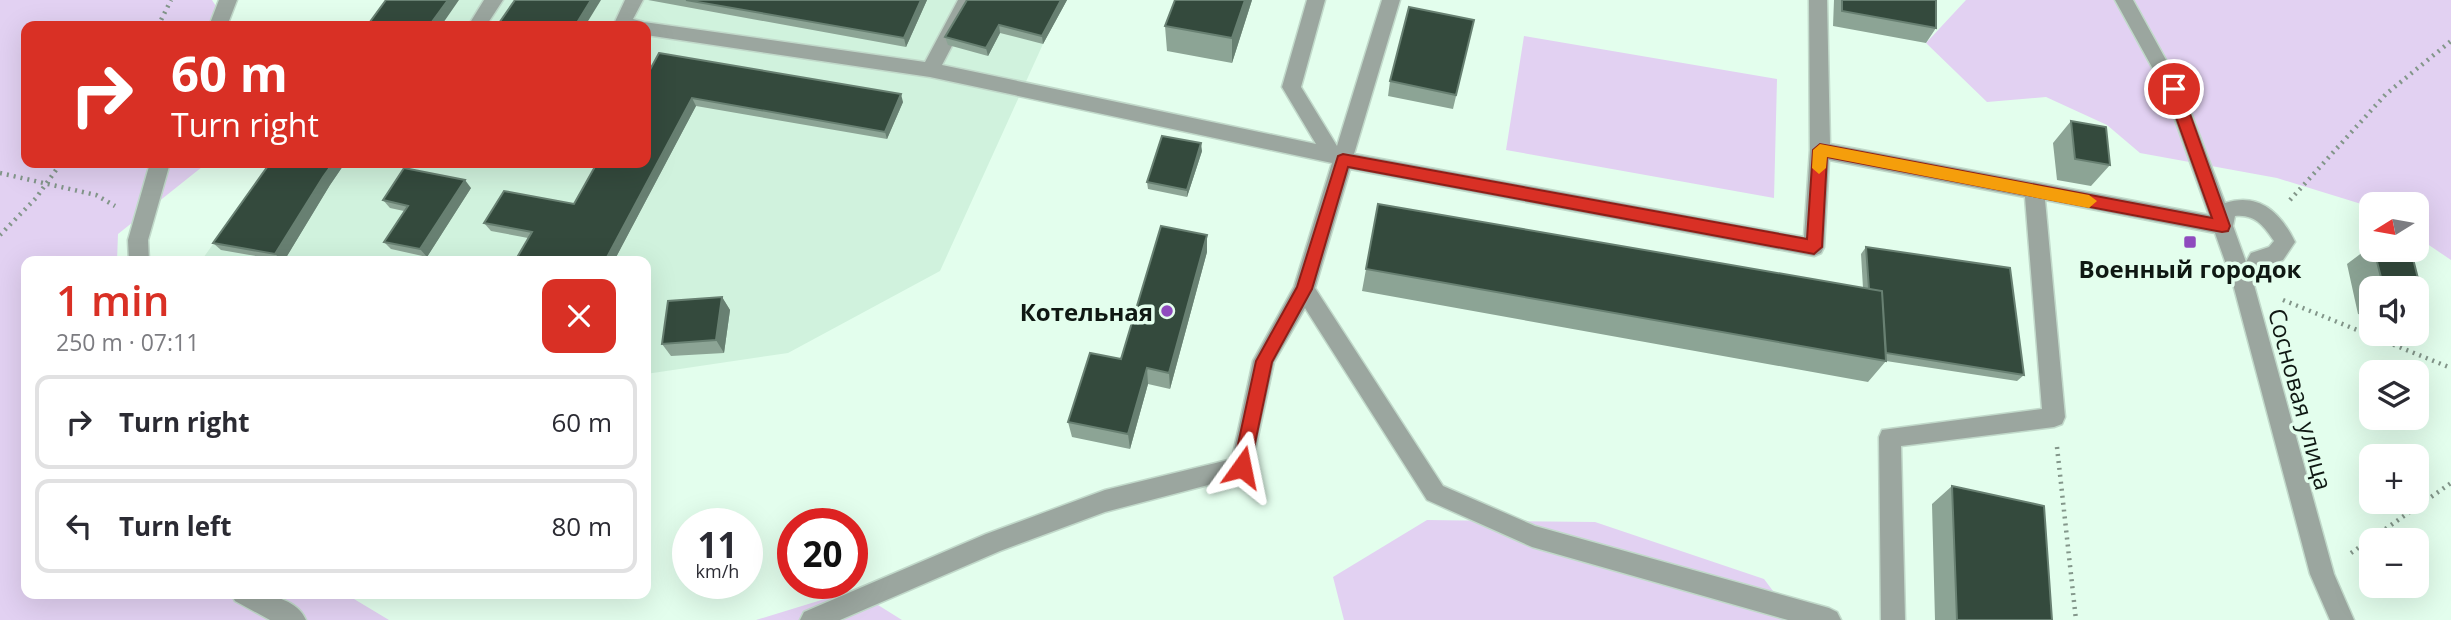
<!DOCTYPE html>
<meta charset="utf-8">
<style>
body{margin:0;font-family:"Open Sans",sans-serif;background:#f7f7f7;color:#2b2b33;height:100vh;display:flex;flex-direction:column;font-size:26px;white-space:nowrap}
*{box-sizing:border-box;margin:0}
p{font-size:23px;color:#7c7c81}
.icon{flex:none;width:38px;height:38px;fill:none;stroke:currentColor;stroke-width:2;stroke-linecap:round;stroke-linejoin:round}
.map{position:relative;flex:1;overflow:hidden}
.side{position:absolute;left:21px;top:256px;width:630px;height:343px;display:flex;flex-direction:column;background:#fff;border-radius:14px;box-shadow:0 7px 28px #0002}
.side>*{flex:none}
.top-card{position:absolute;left:21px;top:21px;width:630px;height:147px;border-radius:14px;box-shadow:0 7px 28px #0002;background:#d93025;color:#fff;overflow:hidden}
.needle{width:46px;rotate:259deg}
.fabs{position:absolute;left:2359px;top:192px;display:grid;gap:14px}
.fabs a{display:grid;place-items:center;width:70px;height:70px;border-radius:14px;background:#fff;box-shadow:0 7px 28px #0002;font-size:35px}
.speed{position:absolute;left:672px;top:508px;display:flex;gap:14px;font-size:35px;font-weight:700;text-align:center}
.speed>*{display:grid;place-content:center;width:91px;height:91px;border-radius:50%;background:#fff;box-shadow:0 7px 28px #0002;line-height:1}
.speed small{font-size:18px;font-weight:400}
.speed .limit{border:10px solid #d22;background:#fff;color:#111}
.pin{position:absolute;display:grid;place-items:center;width:60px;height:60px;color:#fff;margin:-30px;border:4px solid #fff;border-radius:50%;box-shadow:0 2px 7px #0007}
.me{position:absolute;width:77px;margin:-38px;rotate:12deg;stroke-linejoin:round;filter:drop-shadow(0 0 5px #0008)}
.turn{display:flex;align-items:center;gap:24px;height:147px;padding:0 35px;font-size:32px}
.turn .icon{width:91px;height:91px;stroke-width:2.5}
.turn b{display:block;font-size:49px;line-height:60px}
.round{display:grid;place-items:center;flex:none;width:74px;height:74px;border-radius:14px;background:#f7f7f7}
.overview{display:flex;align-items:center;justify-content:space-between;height:119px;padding:0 35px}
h1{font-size:42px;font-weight:600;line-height:52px;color:#d93025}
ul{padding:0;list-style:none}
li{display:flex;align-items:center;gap:21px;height:94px;margin:0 14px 10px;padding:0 21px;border:4px solid #e1e1e2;border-radius:14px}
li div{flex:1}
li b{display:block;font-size:26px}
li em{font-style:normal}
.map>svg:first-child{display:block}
.built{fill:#d0f2dd}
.green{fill:#e2d1f2}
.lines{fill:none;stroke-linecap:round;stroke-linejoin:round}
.minor-casing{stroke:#c1d9ca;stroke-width:3}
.path{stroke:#83968a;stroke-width:4.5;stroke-dasharray:2 5;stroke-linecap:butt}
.minor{fill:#9ba69f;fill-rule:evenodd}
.wall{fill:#8ca495}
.shaded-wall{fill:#688072}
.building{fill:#344a3d;stroke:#688072;stroke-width:2}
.route{fill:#d93025;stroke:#8d1f18;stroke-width:2}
.slow{fill:#f59e0b}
.poi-dot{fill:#8f4abe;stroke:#e3feed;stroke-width:2.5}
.labels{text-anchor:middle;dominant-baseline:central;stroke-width:7;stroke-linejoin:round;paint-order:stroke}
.poi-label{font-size:24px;font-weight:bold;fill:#0f1813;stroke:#e3feed}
.street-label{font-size:24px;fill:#0f1813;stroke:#e3feed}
</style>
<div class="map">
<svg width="2451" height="620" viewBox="0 0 2451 620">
<rect width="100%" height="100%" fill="#e3feed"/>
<path class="built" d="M388 0H1067L1043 44 940 271 788 353 646 374V261H201L271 163H646V26H369Z"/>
<path class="green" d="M0 0H212L229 26H26V163H207L118 234 117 261H26V593H344L389 620H0Z
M1966 0H2451V260L2417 237V205L2371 207 2277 178 2140 153 2107 125 2046 97 1987 102 1926 43Z
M1524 36 1777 79 1774 198 1506 150Z
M1427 520 1595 522 1764 579 1795 620H1344L1333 577Z
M854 590 902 620H756Z"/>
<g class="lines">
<defs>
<path id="minor" d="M219 0H237L227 26H209Z
M484 0H503L486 26H468Z
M625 0H643L633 19 644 22 925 62 958 0H976L942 65 1316 144 1282 87 1307 0H1325L1301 87 1337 146 1382 0H1400L1354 154 1804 237 1810 150 1809 0H1827L1830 144 2209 215 2164 89 2115 0H2133L2182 89 2225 203C2259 192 2281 213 2295 242L2283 260 2265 266 2254 285 2334 574 2354 620H2330L2310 574 2233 284 2215 233 2045 200 2065 417 2062 424 2054 427 1901 446 1905 620H1881L1879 437 1882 430 2042 409 2025 197 1829 160 1824 247 1821 253 1814 256 1350 169 1315 288 1443 486 1535 526 1829 608 1837 612 1841 620H1788L1532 547 1427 500 1305 308 1274 362 1250 474 1105 512 1000 551 840 620H800L804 612 986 534 1105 490 1232 459 1253 361 1294 287 1332 163 930 77 646 35V26H613ZM2235 216C2255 214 2264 226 2274 241L2269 247 2251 253 2246 262 2233 226Z
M150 163H170L148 240 149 261H129L128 240Z
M231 593C255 593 295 594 306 620H270L235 601Z"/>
</defs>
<use href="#minor" class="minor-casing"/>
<path class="path" d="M158 26 171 0
M0 173 96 195 115 206
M2290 200 2386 94 2451 41
M0 235 36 198 61 163
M2283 300 2451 368
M2057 447 2076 620
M2351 553 2451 483"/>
<use href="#minor" class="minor"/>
</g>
<path class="wall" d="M648 0H927L906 47Z
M967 0H1067L1043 44 1000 33 988 56 948 45 945 37Z
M1252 0 1232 63 1167 51 1165 26Z
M1834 0H1936V28L1926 43 1833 26Z
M1474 20 1453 109 1388 96 1390 81Z
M646 77 903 102 887 139 696 106 614 261 528 238 491 231 484 223 574 204Z
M2071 121 2110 165 2091 186 2057 180 2053 143Z
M1202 151 1187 197 1148 189 1147 182Z
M270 163H345L330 185 284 261 221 250 213 243Z
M471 188 427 257 391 249 384 242 404 211 390 208 383 200Z
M1378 204 1863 288 1861 254 1866 247 2024 375 2017 381 1886 361 1868 382 1362 291Z
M1207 235V252L1170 389 1148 384 1130 449 1072 437 1068 422 1121 359Z
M2371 246V250H2407L2424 302 2417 307V289H2371V317L2358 314 2347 264Z
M722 297 730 310 724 353 671 356 662 344Z
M1952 486 2052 620H1935L1932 504Z"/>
<path class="shaded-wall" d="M448 0H459L441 26H429Z
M591 0H601L585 26H575Z
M921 0H927L906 47 904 38Z
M1061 0H1067L1043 44 1042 36Z
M1245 0H1252L1232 63V38Z
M999 25 1000 33 988 56 986 48Z
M901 94 903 102 887 139 885 132Z
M692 98 696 106 614 261H605Z
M1201 143 1202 151 1187 197V190Z
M333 163H345L330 185 284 261H283L275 254 323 177Z
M465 180 471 188 427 257 420 249Z
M1207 235V252L1170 389 1169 373Z
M722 297 730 310 724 353 716 340Z
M1147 368 1148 384 1130 449 1128 434Z"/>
<path class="building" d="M386 0H448L429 26H367Z
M515 0H591L575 26H497Z
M686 0H921L904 38Z
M967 0H1061L1042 36 999 25 986 48 945 37Z
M1175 0H1245L1232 38 1165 26Z
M1842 0H1936V28L1842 11Z
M1409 7 1474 20 1456 95 1390 81Z
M659 53 901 94 885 132 692 98 605 261H515L532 232 484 223 504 191 574 204 597 163H646V77Z
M2071 121 2106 127 2110 165 2075 159Z
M1162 136 1201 143 1187 190 1147 182Z
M270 163H333L323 177 275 254 213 243Z
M404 168 465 180 420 249 384 242 408 206 383 200Z
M1378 204 1882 291 1886 361 1366 269Z
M1161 226 1207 235 1169 373 1147 368 1128 434 1068 422 1090 353 1121 359Z
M1866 247 2010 268 2024 375 1886 353 1882 291 1869 289Z
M2374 250 2411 251 2424 302 2417 301V289H2384Z
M722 297 716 340 662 344 668 301Z
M1952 486 2044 506 2052 620H1957Z"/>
<path class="route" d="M2174 83 2181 89 2230 226 2228 231 2222 232 1827 157 1822 247 1814 254 1348 167 1312 289 1272 362 1250 467 1248 473 1242 475 1236 473 1233 467 1256 361 1297 287 1338 156 1343 154 1807 239 1813 150 1820 144 2212 218 2166 89Z"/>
<path class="slow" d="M1820 144 2089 195 2097 201 2089 208 1827 157 1826 168 1819 174 1812 168 1813 150Z"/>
<g class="poi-dot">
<rect x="2183" y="235" width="14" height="14" rx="3.5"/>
<circle cx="1167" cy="311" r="7"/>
</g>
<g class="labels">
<g class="poi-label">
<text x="2190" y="268">Военный городок</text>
<text x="1153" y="311" text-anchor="end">Котельная</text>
</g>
<g class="street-label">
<text transform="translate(2301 399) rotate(75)">Сосновая улица</text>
</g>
</g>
</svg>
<div class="fabs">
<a><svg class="needle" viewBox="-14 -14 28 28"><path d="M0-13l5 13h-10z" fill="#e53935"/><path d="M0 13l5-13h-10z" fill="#7c7c81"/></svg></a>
<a><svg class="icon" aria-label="sound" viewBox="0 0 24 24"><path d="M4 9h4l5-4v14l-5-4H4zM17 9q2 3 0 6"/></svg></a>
<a><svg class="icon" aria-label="layers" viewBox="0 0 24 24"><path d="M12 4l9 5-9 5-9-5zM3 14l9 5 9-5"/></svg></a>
<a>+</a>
<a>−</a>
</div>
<div class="speed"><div>11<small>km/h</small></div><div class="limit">20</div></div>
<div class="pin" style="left:2174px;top:89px;background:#d93025"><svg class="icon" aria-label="arrive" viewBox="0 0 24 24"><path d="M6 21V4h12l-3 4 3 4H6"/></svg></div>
<svg class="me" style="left:1242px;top:467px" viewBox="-20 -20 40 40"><path d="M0-17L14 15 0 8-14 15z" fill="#d93025" stroke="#fff" stroke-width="4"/></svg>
<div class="top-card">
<div class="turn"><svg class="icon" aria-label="right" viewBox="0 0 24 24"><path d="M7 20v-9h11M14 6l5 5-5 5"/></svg><div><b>60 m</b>Turn right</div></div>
</div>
<section class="side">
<div class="overview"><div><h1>1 min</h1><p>250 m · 07:11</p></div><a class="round" style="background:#d93025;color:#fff"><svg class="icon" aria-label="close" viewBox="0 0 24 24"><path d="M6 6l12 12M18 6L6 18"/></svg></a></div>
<ul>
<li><svg class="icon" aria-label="right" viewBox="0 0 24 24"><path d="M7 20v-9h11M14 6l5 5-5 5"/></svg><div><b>Turn right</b></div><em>60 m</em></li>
<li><svg class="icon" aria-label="left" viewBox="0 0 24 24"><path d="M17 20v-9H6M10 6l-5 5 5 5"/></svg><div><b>Turn left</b></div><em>80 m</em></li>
</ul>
</section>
</div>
